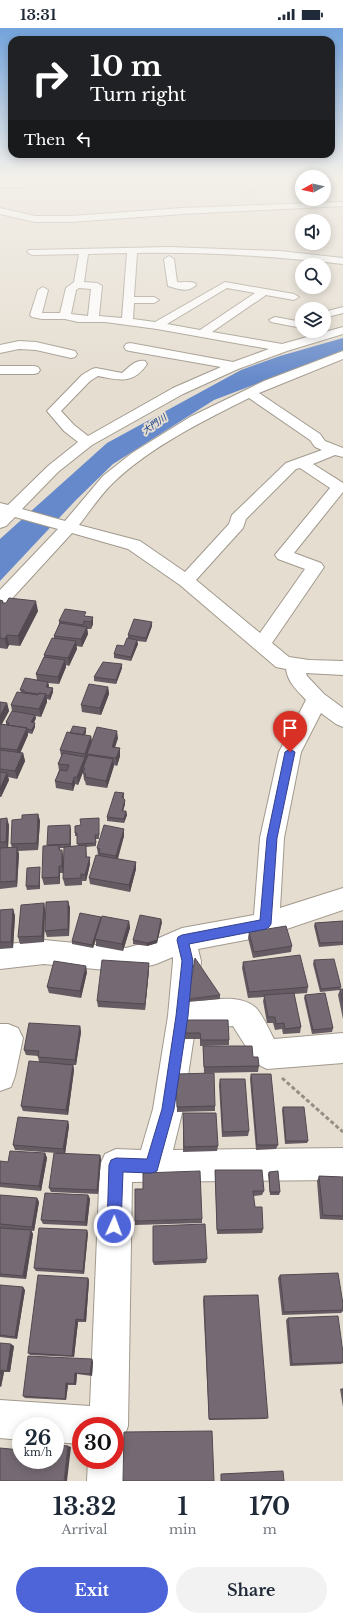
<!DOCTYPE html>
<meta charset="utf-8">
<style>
body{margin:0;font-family:"Libre Baskerville","Noto Sans JP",serif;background:#f2f2f3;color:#1f2937;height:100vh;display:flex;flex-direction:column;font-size:15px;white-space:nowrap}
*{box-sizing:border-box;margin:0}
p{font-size:13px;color:#747a83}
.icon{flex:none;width:22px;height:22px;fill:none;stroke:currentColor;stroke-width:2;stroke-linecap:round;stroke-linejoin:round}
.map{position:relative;height:1453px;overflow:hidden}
.drawer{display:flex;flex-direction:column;background:#fff;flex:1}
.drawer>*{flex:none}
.top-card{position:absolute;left:8px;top:8px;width:327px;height:122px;border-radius:12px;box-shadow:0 2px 10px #0003;background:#202124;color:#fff;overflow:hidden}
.needle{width:26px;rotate:262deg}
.buttons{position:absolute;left:295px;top:142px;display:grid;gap:8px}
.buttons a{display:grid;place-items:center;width:36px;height:36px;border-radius:50%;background:#fff;box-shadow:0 2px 10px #0003;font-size:20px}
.speed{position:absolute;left:12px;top:1389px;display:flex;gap:8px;font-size:20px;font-weight:700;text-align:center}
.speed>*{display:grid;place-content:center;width:52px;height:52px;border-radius:50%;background:#fff;box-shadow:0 2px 10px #0003;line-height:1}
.speed small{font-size:10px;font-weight:400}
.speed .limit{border:6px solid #d22;background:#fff;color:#111}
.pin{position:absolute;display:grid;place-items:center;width:34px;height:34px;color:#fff;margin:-41px -17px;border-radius:50% 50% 50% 0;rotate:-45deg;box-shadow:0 0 4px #0007}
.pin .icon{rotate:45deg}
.me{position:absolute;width:44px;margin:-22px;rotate:2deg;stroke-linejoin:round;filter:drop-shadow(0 0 3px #0008)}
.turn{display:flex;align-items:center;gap:14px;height:84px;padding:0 16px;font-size:18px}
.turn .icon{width:52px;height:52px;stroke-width:2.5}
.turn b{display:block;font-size:28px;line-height:34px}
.then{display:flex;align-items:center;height:38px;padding:0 16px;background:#0003;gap:8px;font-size:15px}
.eta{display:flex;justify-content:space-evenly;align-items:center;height:68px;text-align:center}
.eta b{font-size:24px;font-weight:800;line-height:28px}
.cta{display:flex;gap:8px;margin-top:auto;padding:8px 16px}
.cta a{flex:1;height:46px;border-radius:24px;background:#4e64d9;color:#fff;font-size:16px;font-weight:800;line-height:46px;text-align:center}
.cta a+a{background:#f2f2f3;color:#1f2937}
.status{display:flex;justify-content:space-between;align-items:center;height:28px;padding:0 20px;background:#fff;direction:ltr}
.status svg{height:11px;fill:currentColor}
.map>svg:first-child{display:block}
.water{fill:#6589ca}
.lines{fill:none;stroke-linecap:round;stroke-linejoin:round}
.minor-casing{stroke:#a1998d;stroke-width:2}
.path-far1{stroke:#948e84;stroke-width:1;stroke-dasharray:1 1;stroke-linecap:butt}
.path{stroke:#948e84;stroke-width:3;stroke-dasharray:4 2.5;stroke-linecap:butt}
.minor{fill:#fff;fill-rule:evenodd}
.wall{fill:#655b63}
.shaded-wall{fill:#524a50}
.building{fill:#756a73;stroke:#524a50}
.route{fill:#4e64d9;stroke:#33418d}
.labels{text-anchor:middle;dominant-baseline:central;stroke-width:4;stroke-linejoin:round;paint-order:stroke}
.far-water-label{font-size:9px;font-style:italic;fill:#133c88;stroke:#e5ddd0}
</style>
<div class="status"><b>13:31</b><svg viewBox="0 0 49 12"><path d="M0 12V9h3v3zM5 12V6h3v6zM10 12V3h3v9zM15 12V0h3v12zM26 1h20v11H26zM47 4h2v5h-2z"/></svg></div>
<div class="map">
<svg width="343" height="1453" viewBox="0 0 343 1453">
<rect width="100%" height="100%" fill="#e5ddd0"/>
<path class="water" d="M343 310V323L214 372 113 436 76 472 0 553V511L107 415 241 342 280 328Z"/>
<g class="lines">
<defs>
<path id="minor" d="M0 155H23L27 157 23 159H0Z
M343 174V178L182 186 71 194H35L0 186V180L35 188H71L182 180Z
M170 219 280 223 343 230V236C274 228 206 224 137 225L134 269H154L159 272 154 275H134L133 291 155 294 225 254 294 266 299 269 294 272 266 267 212 304 282 316 343 299V306L287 323 238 341 183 366 92 417 58 444 22 481 65 493 103 448 132 425 190 389 264 353 343 323V331L259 365 320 406 325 413 343 420V429L335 427 313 436 343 455V464L294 525 321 535 324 539 272 615 289 629 309 632 343 633V647L306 645 307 648 324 666 343 680V699L336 696 321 685 301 724 284 810 280 880 343 860V882L266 908 198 921 201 933 197 973C216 972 239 966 255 979 262 985 269 1002 274 1011L343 1005V1035L267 1041 257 1036 233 998 195 1001 183 1081 173 1122 343 1120V1152L132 1154 128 1398 123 1412 115 1415V1398H81V1416L55 1414V1398H21V1412L0 1410V1372L90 1378 100 1137 105 1126 116 1121 141 1122 153 1081 168 988 173 933V929L156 936 126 944 44 936 0 941V917L44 912 126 920 152 913 182 900 254 887 260 810 279 724 306 672C297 662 288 655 286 641L276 639 180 557 128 521 72 505 6 577 0 579V562L58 501 15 489 6 498 0 500V475L8 477 48 438 78 414 64 403 47 383 82 347 92 341 96 340 122 345C129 339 136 331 145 333L147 336C133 357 119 352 98 348L90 353 61 383 74 397 88 408 173 360 221 339 130 323 126 322 124 319 126 316 130 315 233 334 269 321 157 301 105 294H78L65 291H42L32 289 30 287 38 262 43 259 48 262 42 285H60L66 260 74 254 79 226 32 227 27 224 29 222ZM127 225 122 290 99 288 102 258 97 255 84 254 88 226ZM79 260 91 261 88 288 71 286 76 262ZM227 260 255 265 200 302 167 296ZM249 370 310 412 315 419 322 422 286 435 232 487 229 496 185 544 140 513 79 497C90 483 101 466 114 454 150 419 205 392 249 370ZM300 440 330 460 275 527 278 531 305 541 260 605 196 552 243 500 246 491 296 441Z
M169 228 174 231 177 254C183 255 189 253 195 255L196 257C188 265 178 261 168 258L164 231Z
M343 279V285L324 290V284Z
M275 289 302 294V300L271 294 269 292Z
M19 313 36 314 75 323 77 326 75 329 71 330 36 322 19 321 0 325V317Z
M0 338H34L38 339 40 342 38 345 34 346H0Z
M0 996H8L18 1000 23 1010 15 1048 11 1059 0 1063Z
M115 1415 122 1418 128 1432 127 1453H87L88 1432H115Z"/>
</defs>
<use href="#minor" class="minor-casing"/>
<path class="path-far1" d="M247 167 261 157 266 150"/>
<path class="path" d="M282 1050 343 1104"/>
<use href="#minor" class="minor"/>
</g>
<path class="wall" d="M0 572 4 575 38 583 20 618 9 617 7 621 0 620Z
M86 588 93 596 91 601H87L88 606 82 619 76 618 77 621 69 638 66 637V639L59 656 48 655 49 658 48 659 53 660V664L50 672 47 671V674L41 689 35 688 36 690 34 695 35 699 32 706 28 705V707L20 725H23L25 733 17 751 8 749 9 752 1 769H0V674L7 675 9 683 2 696 6 697V694L12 683 11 677 21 664 20 662 37 652 36 646 44 629V627L54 610V608L59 596V593Z
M152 598 146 614 137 613 138 616 131 633 114 630V626L124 618 128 610V607Z
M122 636V640L116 656 94 653V649Z
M108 659 109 666 101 687 82 684 81 677Z
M86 700V704L85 707 91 708 92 714 118 710 115 720H120V728L117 738 114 737 107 760 86 757 85 753 84 752 83 744 78 757 75 756 73 763 56 760 55 753 59 742 58 736 61 728 60 722 70 705Z
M124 765V770L125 776 123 783H126L127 787 124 795 107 793V789Z
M38 786 40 793 38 822 18 823 19 826 17 859 0 861V791L9 797 8 820H12L11 816 22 791Z
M99 794V811H96V818L86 819 87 829 90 836 86 853H82V857L65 858 63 851 64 820H60V822H62L63 829V845H60V856L44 857 42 850 47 818 71 801V818H78L77 808H75V805L81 797Z
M124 808 118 831 136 834V841L130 864 90 856 89 850 98 827 97 820Z
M40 843V861L27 862 26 858Z
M68 873 70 880 69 908 47 909 45 903Z
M44 875 45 882 44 914 20 916 18 909Z
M13 881 15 888 13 920 0 921V882Z
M101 892 129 893 130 900 123 923 96 918V912L93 920 72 916V913Z
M343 893V917L319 919 314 898 315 895Z
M162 894 157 915 147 918 133 916V912Z
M249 904 292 918 291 924 253 930 248 910Z
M314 932 341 959 340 961H343V991L338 967 340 962 320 964 313 936Z
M243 934 308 959 307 965 294 966 301 999 300 1005 283 1006 282 1001 275 1002 273 995H267L263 973 264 969 248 970 242 940Z
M149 942 145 982 98 979 97 973Z
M87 944 81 970 49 965 47 959Z
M220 967V971L188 974V971Z
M305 967 333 1000 332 1004 312 1006 304 970Z
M185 992 229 1012V1017L200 1018V1011H185Z
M80 998 81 1004 76 1037H73L74 1042 68 1087 23 1083 21 1078 39 1034 38 1028 26 1027 24 1022Z
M203 1018 253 1029 259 1038 258 1044 204 1045Z
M176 1046 215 1078V1083L177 1084Z
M251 1046 278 1117 276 1121 256 1122 250 1051Z
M220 1051 249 1103 248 1108 222 1109 219 1057Z
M283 1079 308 1113 307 1115 285 1116 282 1082Z
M183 1090 218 1118 217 1123 183 1124Z
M68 1093 69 1098 65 1126 100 1127 101 1132 98 1166 51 1164 49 1160 57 1125 15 1122 13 1117Z
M45 1125 47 1130 41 1163 0 1159V1134H8Z
M215 1142 264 1163 262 1167 253 1168 255 1179 263 1201 262 1205 217 1206 215 1147Z
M269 1144 280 1164 279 1167H270L268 1146Z
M319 1148 343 1149V1192L320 1191 317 1153Z
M0 1167 37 1170 39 1174 34 1203 5 1200 31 1202 33 1206 26 1251 0 1249Z
M88 1167 90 1171 87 1198 43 1196 41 1192Z
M202 1191V1195L135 1197V1193Z
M88 1205 84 1246 36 1243 34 1240Z
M207 1231 206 1235 154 1237 153 1234Z
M280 1247 343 1276V1283L341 1285 282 1287 278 1250Z
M88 1250 89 1253 86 1294H78L74 1329 30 1327 28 1325Z
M0 1257 25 1262 17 1311 0 1309Z
M204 1268 268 1390 265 1391 209 1392 203 1272Z
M288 1290 343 1325V1335L341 1336 290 1338 286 1292Z
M0 1315 14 1318 10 1344H4L1 1359 0 1358Z
M93 1333 92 1348 77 1346 76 1357H68L66 1372 25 1370 23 1368Z
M343 1360V1379L340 1361Z"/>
<path class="shaded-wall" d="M36 573 38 583 20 618 18 608Z
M93 589V596L91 601V594Z
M152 594V598L146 614V610Z
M87 599 88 606 82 619 81 611Z
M7 607 9 617 7 621 5 611Z
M137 612 138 616 131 633V629Z
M76 613 77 621 69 638 68 630Z
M65 632 66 639 59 656 58 649Z
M122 636V640L116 656V652Z
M48 654 49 658 47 663 46 659Z
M108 659 109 666 101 687 100 680Z
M53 660V664L50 672 49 668Z
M46 666 47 674 41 689 39 681Z
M7 675 9 683 0 699V688Z
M35 687 36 690 32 698 31 694Z
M35 695V699L32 706V702Z
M27 700 28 707 18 730 17 722Z
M86 700V704L83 713 82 709Z
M117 703 118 710 112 726V719Z
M91 708 92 716 87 726 88 728 86 733 85 726Z
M120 720V728L117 738 116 730Z
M23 725 25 733 17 751 15 743Z
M85 729 86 736 83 740V744L78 757 77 749Z
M113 731 114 738 107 760 106 753Z
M7 745 9 752 1 769 0 761Z
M74 749 75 756 73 763 72 756Z
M125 772V776L122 787V783Z
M126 783 127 787 124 795V791Z
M38 786 40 793 38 822 37 815Z
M7 790 9 797 8 821 6 814Z
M70 797 71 801 70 820Z
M124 801V808L116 835V828Z
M17 819 19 826 17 859 16 853Z
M62 822 63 829V845L62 838Z
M90 829V836L86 853 85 847Z
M136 834V841L130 864 129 857Z
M59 838 60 845V856L59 849Z
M40 839V861L39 858Z
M68 873 70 880 69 908 68 901Z
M44 875 45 882 44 914 42 908Z
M13 881 15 888 13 920 11 914Z
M101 889V892L93 920 92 917Z
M161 891 162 894 157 915 147 918V915Z
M129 893 130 900 123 923 122 916Z
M149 935V942L145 982V976Z
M86 938 87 944 81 970 80 963Z
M80 998 81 1004 76 1037 75 1032Z
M73 1037 74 1042 68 1087 66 1082Z
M68 1093 69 1098 65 1126 63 1121Z
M45 1125 47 1130 41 1163 39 1158Z
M100 1127 101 1132 98 1166 97 1162Z
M88 1167 90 1171 87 1198 85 1194Z
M37 1170 39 1174 34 1203 32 1199Z
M31 1202 33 1206 26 1251 23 1248Z
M87 1202 88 1205 84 1246 83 1243Z
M88 1250 89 1253 86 1294 84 1292Z
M23 1259 25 1262 17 1311 15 1309Z
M76 1291 78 1294 74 1329 72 1328Z
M11 1316 14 1318 10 1344 7 1343Z
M92 1331 93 1333 92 1348 90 1346Z
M1 1342 4 1344 1 1359 0 1358Z
M75 1345 77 1346 76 1357 74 1356Z
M66 1355 68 1357 66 1372 65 1371Z
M68 1418 71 1419 67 1453H64Z"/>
<path class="building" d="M9 570 36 573 18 608 7 607 5 611 0 610V572L3 573 2 575H6Z
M65 581 86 584 84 588 93 589 91 594 84 593 83 597 59 593Z
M134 591 152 594 146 610 128 607Z
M60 595 87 599 81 611 54 608Z
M52 610 76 613 68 630 44 627Z
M127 610 137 612 131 629 114 626 117 617 124 618Z
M44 629 65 632 58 649 36 646Z
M103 634 122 636 116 652 94 649Z
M25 650 48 654 46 659 53 660 49 668 46 667V666L39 665V666L24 664V662H20Z
M89 656 108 659 100 680 81 677Z
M17 664 38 667 39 665 46 666 39 681 11 677Z
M0 674 7 675 0 688Z
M12 683 35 687 31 694 35 695 32 702 27 701V700L8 697 9 695 6 694Z
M0 696 27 700 17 722 0 720Z
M73 698 86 700 83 707 70 705Z
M97 699 117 703 112 719 120 720 116 730 87 726Z
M67 704 91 708 85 726 60 722Z
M0 722 23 725 15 743 0 741Z
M63 725 85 729 77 749H74L72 756 55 753 60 742 67 743 69 737 58 736Z
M88 727 113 731 106 753 85 749 86 746 83 745 85 740H83Z
M0 744 7 745 0 761Z
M115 764 124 765 122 769 125 772 122 783H126L124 791 107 789Z
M38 786 37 815 11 816 12 792 22 791V787Z
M7 790 6 814H0V791Z
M99 790V807H95L96 815 77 816V805H75V798L81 797 80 791Z
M70 797V816L47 817 48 798Z
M104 797 124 801 116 828 99 825 100 821 97 820Z
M59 817V822H62V838H59V849L42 850 43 818Z
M86 817V829H90L85 847 81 846V850L63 851 64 819Z
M17 819 16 853 0 854V820Z
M96 827 136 834 129 857 89 850Z
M40 839 39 858H26L27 840Z
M68 873V901L45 903 46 874Z
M44 875 42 908 18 909 21 877Z
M13 881 11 914H0V882Z
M80 885 101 889 92 917 72 913Z
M140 887 161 891 157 912 147 915 133 912Z
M102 888 129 893 122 916 95 911Z
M343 893V914L320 915 315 895Z
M286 898 292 918 254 924 249 904Z
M300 927 308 959 249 964 243 934Z
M195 930 220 967 188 971Z
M334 931 341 959 321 961 314 932Z
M102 932 149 935 145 976 97 973Z
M54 933 86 938 80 963 47 959Z
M340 961H343V974Z
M294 965 301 999 285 1001 284 995 276 996 275 989H268L264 967Z
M325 965 333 1000 313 1002 305 967Z
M185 992H228L229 1012H201L200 1005H185Z
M29 995 80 998 75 1032 38 1029 39 1023 24 1022Z
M203 1018H252L253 1029H258L259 1038 204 1039Z
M29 1033 73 1037 66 1082 21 1078Z
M214 1045 215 1078 177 1079 176 1046Z
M251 1046H271L278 1117H257Z
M220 1051H245L249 1103 223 1104Z
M283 1079H304L308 1113H286Z
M183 1085H216L218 1118 184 1119Z
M18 1089 68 1093 63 1121 13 1117Z
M10 1123 45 1125 39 1158 0 1155V1133L8 1134Z
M54 1125 100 1127 97 1162 49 1160Z
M215 1142H262L264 1163H253L255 1179H262L263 1201 217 1202Z
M200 1143 202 1191 135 1193V1161H143V1145Z
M278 1143 280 1164H270L269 1144Z
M319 1148 343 1149V1188L323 1187Z
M45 1165 88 1167 85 1194 41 1192Z
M0 1167 37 1170 32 1199 0 1196Z
M205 1196 207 1231 153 1234V1198Z
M0 1200 31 1202 23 1248 0 1246Z
M39 1200 87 1202 83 1243 34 1240Z
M338 1245 343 1276V1282L284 1284 280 1247Z
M38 1247 88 1250 84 1292 76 1291 72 1328 28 1325Z
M0 1257 23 1259 15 1309 0 1307Z
M258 1267 268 1390 209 1391 204 1268Z
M338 1288 343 1325V1334L292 1336 288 1290Z
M0 1315 11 1316 7 1343 1 1342 0 1346Z
M28 1328 92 1331 90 1346 75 1345 74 1356 66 1355 65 1371 23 1368Z
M212 1403 214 1453H123L124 1404Z
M55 1417 68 1418 64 1453H0V1420L21 1422V1432H55Z
M283 1443 284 1453H221V1446Z"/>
<linearGradient id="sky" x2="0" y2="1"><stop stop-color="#73a3dc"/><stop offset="0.42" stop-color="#f3f0ea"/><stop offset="1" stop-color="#f3f0ea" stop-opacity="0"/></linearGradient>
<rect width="343" height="353" fill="url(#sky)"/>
<path class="route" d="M290 721 295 724 277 810 271 896 269 899 266 901 189 916 193 933 188 988 174 1081 157 1143 152 1145 123 1144 121 1198 119 1203 114 1205 109 1203 107 1198 109 1137 111 1132 116 1130 147 1131 162 1081 176 988 182 933 177 912 178 909 182 907 260 892 267 810 285 724Z"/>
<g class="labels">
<g class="far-water-label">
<text transform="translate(154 396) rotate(-35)">大門川</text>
</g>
</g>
</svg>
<div class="buttons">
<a><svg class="needle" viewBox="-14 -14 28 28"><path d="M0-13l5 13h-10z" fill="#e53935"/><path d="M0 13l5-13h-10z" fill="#747a83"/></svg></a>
<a><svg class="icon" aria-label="sound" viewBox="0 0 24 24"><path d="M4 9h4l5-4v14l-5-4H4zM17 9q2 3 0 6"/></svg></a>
<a><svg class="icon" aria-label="search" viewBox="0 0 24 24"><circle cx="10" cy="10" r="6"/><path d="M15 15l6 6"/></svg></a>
<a><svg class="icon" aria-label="layers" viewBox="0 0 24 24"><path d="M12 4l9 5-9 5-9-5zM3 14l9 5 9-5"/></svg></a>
</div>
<div class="speed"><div>26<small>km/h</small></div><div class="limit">30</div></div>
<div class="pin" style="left:290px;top:724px;background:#d93025"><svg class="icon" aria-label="arrive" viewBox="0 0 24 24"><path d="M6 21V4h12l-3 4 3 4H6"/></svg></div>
<svg class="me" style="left:114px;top:1198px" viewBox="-20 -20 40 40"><circle r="17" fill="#4e64d9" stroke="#fff" stroke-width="3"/><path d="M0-11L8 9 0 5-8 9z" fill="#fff"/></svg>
<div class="top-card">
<div class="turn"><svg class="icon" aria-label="right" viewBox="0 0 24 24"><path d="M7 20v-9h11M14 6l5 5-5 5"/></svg><div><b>10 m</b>Turn right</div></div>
<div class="then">Then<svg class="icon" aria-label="left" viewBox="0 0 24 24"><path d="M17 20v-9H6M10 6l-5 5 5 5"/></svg></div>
</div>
</div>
<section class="drawer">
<div class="eta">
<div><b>13:32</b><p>Arrival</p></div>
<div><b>1</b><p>min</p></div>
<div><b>170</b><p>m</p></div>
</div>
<div class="cta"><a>Exit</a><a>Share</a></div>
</section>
